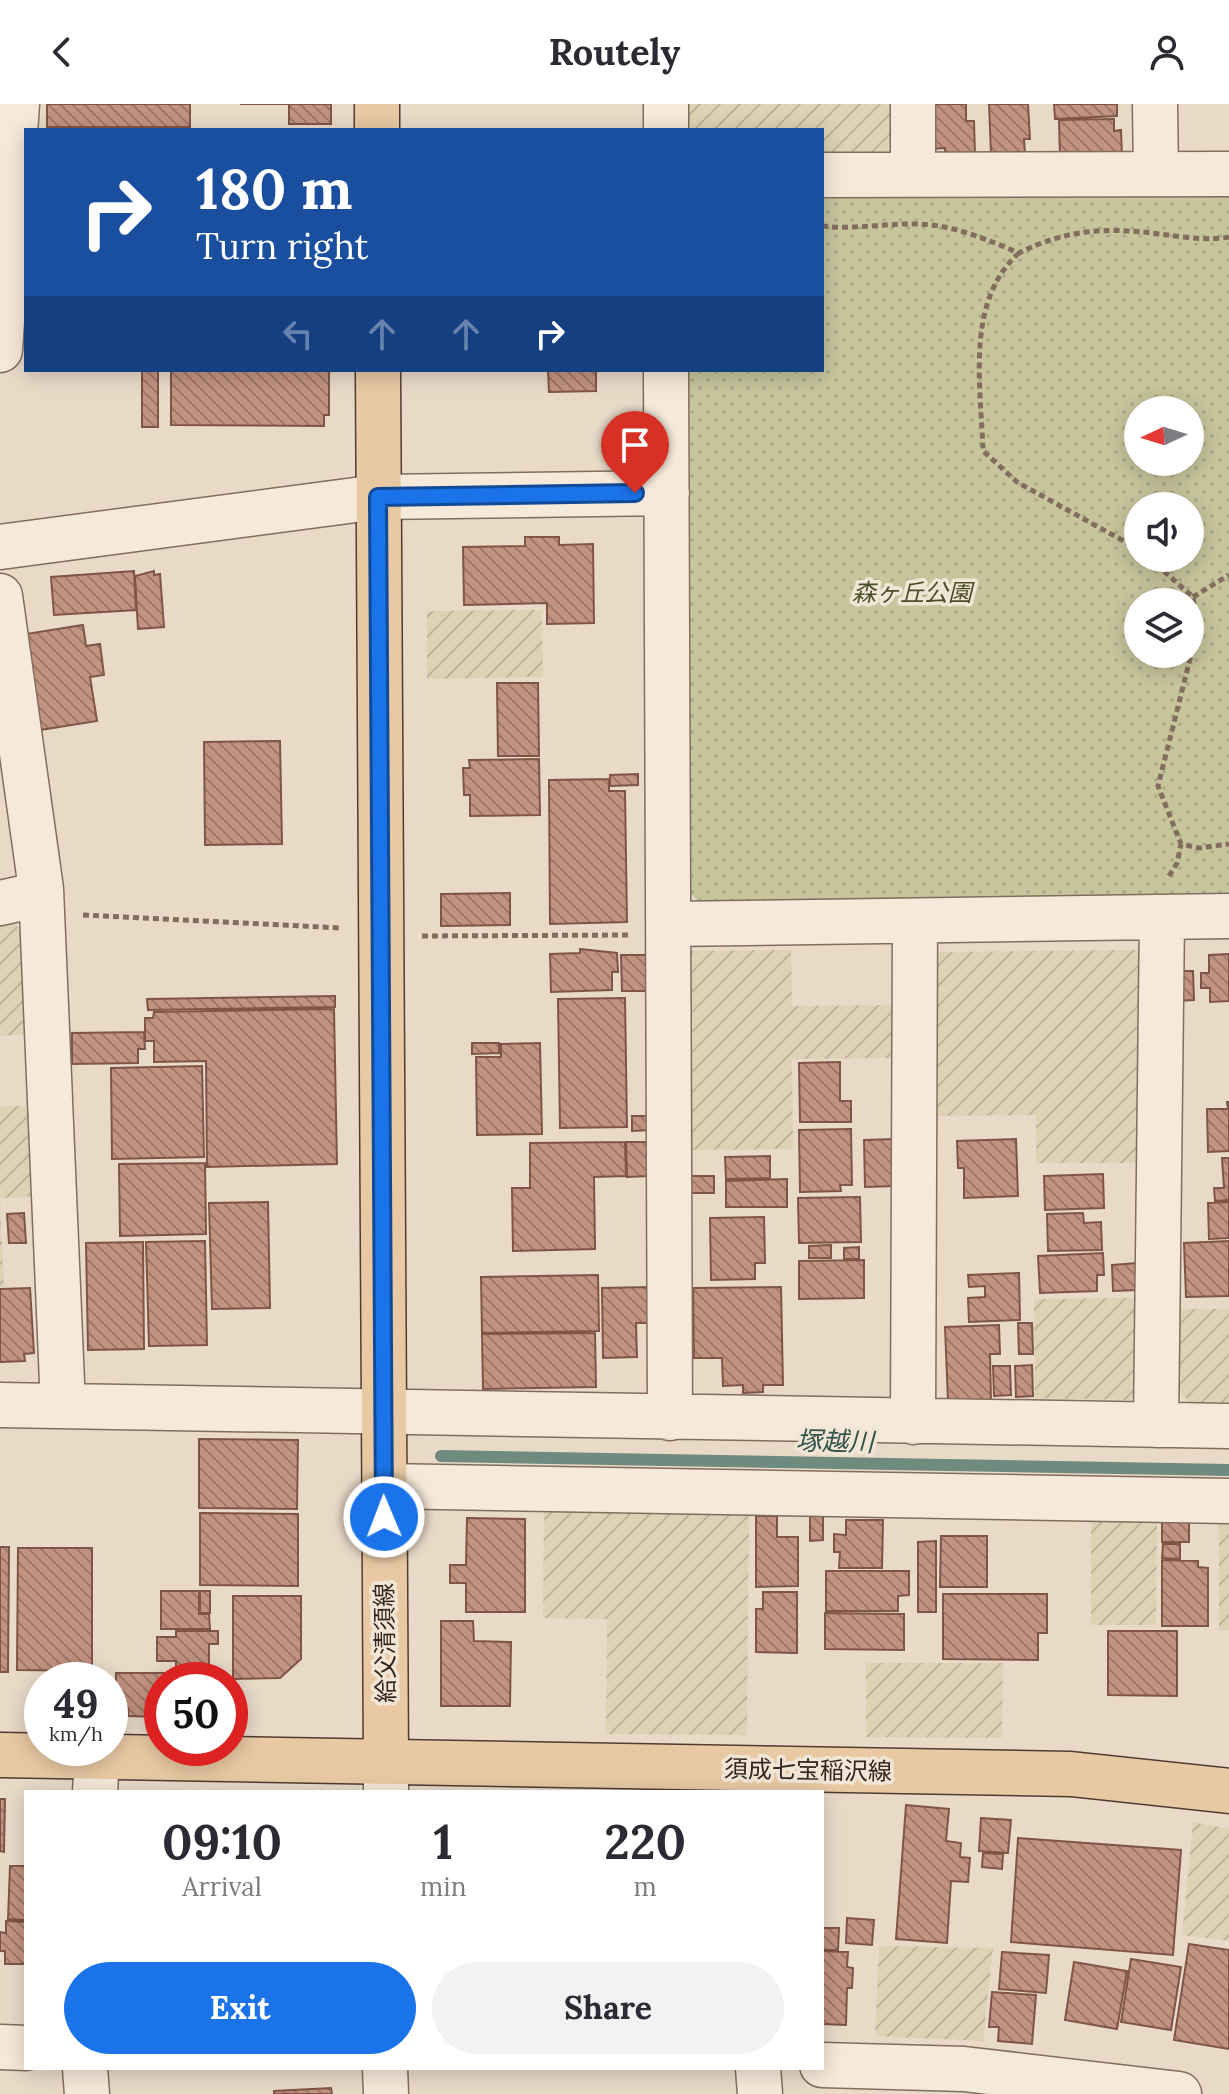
<!DOCTYPE html>
<meta charset="utf-8">
<style>
body{margin:0;font-family:Lora,"Noto Sans JP",serif;background:#f2f2f3;color:#2b2b33;height:100vh;display:flex;flex-direction:column;font-size:30px;white-space:nowrap}
*{box-sizing:border-box;margin:0}
p{font-size:26px;color:#7c7c81}
.icon{flex:none;width:44px;height:44px;fill:none;stroke:currentColor;stroke-width:2;stroke-linecap:round;stroke-linejoin:round}
.map{position:relative;flex:1;overflow:hidden}
.drawer{position:absolute;left:24px;top:1686px;width:800px;height:280px;display:flex;flex-direction:column;background:#fff;border-radius:0px;box-shadow:0 4px 20px #0003}
.drawer>*{flex:none}
.top-card{position:absolute;left:24px;top:24px;width:800px;height:244px;border-radius:0px;box-shadow:0 4px 20px #0003;background:#1a4fa0;color:#fff;overflow:hidden}
.needle{width:52px;rotate:266deg}
.controls{position:absolute;left:1124px;top:292px;display:grid;gap:16px}
.controls a{display:grid;place-items:center;width:80px;height:80px;border-radius:50%;background:#fff;box-shadow:0 4px 20px #0003;font-size:40px}
.speed{position:absolute;left:24px;top:1558px;display:flex;gap:16px;font-size:40px;font-weight:700;text-align:center}
.speed>*{display:grid;place-content:center;width:104px;height:104px;border-radius:50%;background:#fff;box-shadow:0 4px 20px #0003;line-height:1}
.speed small{font-size:20px;font-weight:400}
.speed .limit{border:12px solid #d22;background:#fff;color:#111}
.pin{position:absolute;display:grid;place-items:center;width:68px;height:68px;color:#fff;margin:-82px -34px;border-radius:50% 50% 50% 0;rotate:-45deg;box-shadow:0 0 8px #0007}
.pin .icon{rotate:45deg}
.me{position:absolute;width:88px;margin:-44px;rotate:359deg;stroke-linejoin:round;filter:drop-shadow(0 0 6px #0008)}
.turn{display:flex;align-items:center;gap:28px;height:168px;padding:0 40px;font-size:36px}
.turn .icon{width:104px;height:104px;stroke-width:2.5}
.turn b{display:block;font-size:56px;line-height:68px}
.lanes{display:flex;align-items:center;height:76px;padding:0 40px;background:#0003;justify-content:center;gap:40px;direction:ltr}
.lanes .off{opacity:.35}
.eta{display:flex;justify-content:space-evenly;align-items:center;height:136px;text-align:center}
.eta b{font-size:48px;font-weight:700;line-height:56px}
.action{display:flex;gap:16px;margin-top:auto;padding:16px 40px}
.action a{flex:1;height:92px;border-radius:48px;background:#1a73e8;color:#fff;font-size:32px;font-weight:700;line-height:92px;text-align:center}
.action a+a{background:#f2f2f3;color:#2b2b33}
header{display:flex;justify-content:space-between;align-items:center;height:104px;padding:0 40px;background:#fff;font-size:36px;font-weight:700}
.map>svg:first-child{display:block}
.farmland{fill:url(#farmland-furrows)}
.park{fill:url(#park-dots);fill-rule:evenodd}
.lines{fill:none;stroke-linecap:round;stroke-linejoin:round}
.stream{stroke:#6f8b80;stroke-width:12}
.building{fill:url(#building-back-hatch);stroke:#7f5547;stroke-width:2}
.minor-casing{stroke:#836d5e;stroke-width:47}
.major-casing{stroke:#513c32;stroke-width:47}
.path{stroke:#836d5e;stroke-width:5;stroke-dasharray:6 4;stroke-linecap:butt}
.minor{stroke:#f5e9d9;stroke-width:44}
.major{stroke:#e8c9a4;stroke-width:44}
.route-casing{stroke:#114b97;stroke-width:20}
.route{stroke:#1a73e8;stroke-width:14}
.labels{text-anchor:middle;dominant-baseline:central;stroke-width:7;stroke-linejoin:round;paint-order:stroke}
.park-label{font-size:24px;font-style:italic;fill:#4b4f29;stroke:#f1e6d6}
.street-label{font-size:24px;fill:#352720;stroke:#f1e6d6}
.water-label{font-size:26px;font-style:italic;fill:#31534c;stroke:#f1e6d6}
</style>
<header><svg class="icon" aria-label="back" viewBox="0 0 24 24"><path d="M15 5l-7 7 7 7"/></svg>Routely<svg class="icon" aria-label="person" viewBox="0 0 24 24"><circle cx="12" cy="8" r="4"/><path d="M4 21q1-7 8-7t8 7"/></svg></header>
<div class="map">
<svg width="1229" height="1990" viewBox="0 0 1229 1990">
<defs>
<pattern id="farmland-furrows" width="10" height="10" patternUnits="userSpaceOnUse" patternTransform="scale(2)"><rect width="10" height="10" fill="#ded2b5"/><path d="M-1 1l2-2M0 10L10 0M9 11l2-2" fill="none" stroke="#bfb49b"/></pattern>
<pattern id="park-dots" width="8" height="8" patternUnits="userSpaceOnUse" patternTransform="scale(2)"><rect width="8" height="8" fill="#c6c59c"/><path d="M2 2h.1M6 6h.1" fill="none" stroke="#aba986" stroke-width="1.8" stroke-linecap="round"/></pattern>
<pattern id="building-back-hatch" width="6" height="6" patternUnits="userSpaceOnUse" patternTransform="scale(2)"><rect width="6" height="6" fill="#c39381"/><path d="M-1 5l2 2M0 0l6 6M5-1l2 2" fill="none" stroke="#9f7869"/></pattern>
</defs>
<rect width="100%" height="100%" fill="#e9dac7"/>
<path class="farmland" d="M683 0H894V41L881 54H822V26H683Z
M542 506 543 573 427 575V507Z
M11 814 20 826 27 930 0 932V816Z
M791 846 792 902 896 901 897 954 792 955 793 1045 687 1046V847Z
M1138 846V1059H1036V1011L932 1012 931 848Z
M36 1001 40 1092 0 1094 4 1183H0V1003Z
M1141 1194V1283L1131 1296 1035 1294 1034 1195Z
M1176 1205H1229V1298H1189L1176 1284Z
M544 1401 749 1403 747 1631 606 1630 607 1515 543 1514Z
M1219 1413H1229V1526H1219Z
M1091 1414H1157L1156 1521H1091Z
M866 1559H1003L1002 1634 866 1633Z
M1193 1718 1229 1725V1837L1182 1831Z
M879 1842 993 1844 983 1937 875 1932Z"/>
<path class="park" d="M822 89H1229V793L700 799 686 785 684 266H822ZM1138 306H1190V358H1138ZM1138 402H1190V454H1138ZM1138 498H1190V550H1138Z"/>
<g class="lines">
<path class="stream" d="M441 1352 1229 1366"/>
</g>
<path class="building" d="M47 0H190V23H47Z
M240 0H331V20H289V0Z
M930 0H966V17H974L975 51 945 52V44L931 45Z
M989 0H1028L1030 35H1024L1025 49 991 50Z
M1054 0H1117V12L1055 15Z
M1114 15V27L1121 26 1122 52 1060 54 1059 16Z
M142 266H158V323H142Z
M171 266H333L329 268V311H324V322L171 321Z
M548 266H596V287L549 288Z
M525 433H559V441L593 440 594 519 547 520V499L464 501 463 443 525 442Z
M134 467 136 506 54 511 51 473Z
M154 467V471L160 470 164 523 138 525 135 472Z
M83 521 86 542 100 540 104 571 90 573 97 617 40 626 26 530Z
M497 579H538L539 652H498Z
M280 637 282 740 205 741 204 638Z
M539 655 540 711 470 712V691H464L463 664H470L469 656Z
M638 670V681L610 682V671Z
M609 675V687H625L627 818 550 820 549 676Z
M510 789V821L441 822V790Z
M580 845 617 849 618 868H612V886L551 888 550 850 580 849Z
M1229 850V897L1210 898V884H1201V869H1209V851Z
M621 851H652V887H622Z
M1174 867H1193L1194 896 1175 897Z
M335 892V903L148 906 147 895Z
M625 894 627 1023 560 1024 558 895Z
M334 905 337 1060 207 1063 206 957 154 958V937H145V914H153L154 908Z
M144 928 145 945H138V959L72 960V929Z
M472 939H499V949L472 950Z
M540 939 542 1030 477 1031 476 953H501V940Z
M840 958V997H851V1018H800L799 959Z
M202 962 204 1053 112 1055 111 964Z
M1227 998H1229V1047L1208 1048 1207 1005H1228Z
M632 1012H652L653 1026 632 1027Z
M851 1025 852 1081H840L841 1087 800 1088 799 1026Z
M895 1035 896 1082 865 1083 864 1036Z
M1016 1035 1018 1092 964 1094V1064H958L957 1037Z
M625 1038 626 1072 594 1073 595 1145 513 1147 512 1084H530V1039Z
M626 1038H650V1072L627 1073Z
M770 1052V1074L726 1075 725 1053Z
M1222 1054H1229V1096L1215 1097 1214 1084H1224Z
M205 1059 206 1130 120 1132 119 1060Z
M1103 1070 1104 1104 1045 1106 1044 1072Z
M688 1072H714V1089H689Z
M787 1075V1103H726V1077Z
M860 1093 861 1138 799 1139 798 1094Z
M268 1098 270 1204 212 1205 209 1099Z
M1229 1098V1134L1209 1135 1208 1099Z
M24 1109 26 1139H9L7 1110Z
M1083 1109 1084 1119 1101 1118 1102 1146 1048 1147 1047 1110Z
M764 1113 765 1159H755V1175L711 1176 710 1114Z
M205 1137 207 1241 149 1242 146 1138Z
M1229 1137V1192L1186 1193 1184 1139Z
M143 1138 144 1245 88 1246 86 1139Z
M831 1141V1154H809V1142Z
M859 1143V1155H844V1144Z
M1103 1149 1104 1171H1097V1187L1040 1189 1038 1152Z
M864 1156V1194L799 1195V1157Z
M1137 1159 1138 1186 1113 1187 1112 1161Z
M1019 1169 1020 1216 969 1218 968 1194 985 1193V1182L969 1183 968 1171Z
M598 1171 599 1227 482 1229 481 1173Z
M650 1183 651 1219H636L637 1253 603 1254 602 1184Z
M781 1183 783 1281H763V1288L743 1289V1281L723 1282 722 1254H694L693 1184Z
M30 1184 34 1249 24 1250 25 1257 0 1258V1185Z
M1018 1219H1032L1033 1250H1019Z
M999 1221 1000 1250H990L991 1296 948 1297 945 1223Z
M595 1229 596 1283 483 1285 482 1230Z
M1032 1261 1033 1292 1016 1293 1015 1262Z
M993 1262H1010L1011 1291 994 1292Z
M199 1335 298 1336 297 1405 199 1404Z
M810 1408H823V1436L810 1437Z
M200 1409 298 1410V1482L200 1481Z
M756 1412H777V1433H798V1482L756 1483Z
M467 1414 525 1415V1508H466V1479H450V1461H466Z
M1189 1415V1438H1162V1416Z
M846 1416H883L882 1464H839L840 1448H834V1430L846 1431Z
M941 1432H987V1483H940Z
M936 1437V1508H918V1438Z
M1163 1440H1180V1455L1162 1454Z
M0 1443H9L8 1568H0Z
M18 1444H92V1567L17 1566Z
M1162 1456 1198 1457V1463L1208 1464V1522H1162Z
M826 1467H909V1491L898 1492V1507H826Z
M161 1487H199V1510H209L210 1525H161Z
M200 1487H210V1509H200Z
M763 1488H797V1549L756 1548V1505H763Z
M943 1490H1047V1529H1038V1556L943 1555Z
M233 1492H301V1555L280 1574 233 1575Z
M825 1509 904 1510V1546L825 1545Z
M441 1517H473L474 1537 511 1538 510 1602H441Z
M176 1527H218V1540H209V1564H176V1557H157V1533H176Z
M1108 1527H1177V1592L1108 1591Z
M116 1569H164L162 1613 128 1612V1604H116Z
M0 1695H5L4 1748 0 1747Z
M906 1701 949 1705 946 1737 961 1739 960 1753 970 1754 968 1778 951 1777 947 1839 896 1835Z
M981 1714 1011 1716 1008 1749 979 1747Z
M1018 1734 1181 1746 1173 1851 1011 1838Z
M983 1749 1003 1750 1002 1765 982 1763Z
M10 1762H26V1816L8 1815Z
M847 1814 874 1816 872 1841 846 1839Z
M6 1817 26 1818V1860H5V1847H0V1828L6 1829Z
M822 1824H839L838 1846H822Z
M1189 1840 1229 1846V1945L1174 1936Z
M822 1847 848 1848 847 1863 853 1864 852 1884H847L846 1921 822 1920Z
M1002 1848 1049 1851 1046 1889 999 1885Z
M1131 1855 1181 1863 1171 1926 1121 1918Z
M1074 1858 1127 1867 1117 1925 1065 1916Z
M992 1888 1036 1891 1032 1940 998 1937 999 1923H989Z
M331 1984 332 1990H274V1987Z"/>
<g class="lines">
<defs>
<path id="minor" d="M913 0V71
M1155 0 1156 70
M666 26V0
M822 71 1229 70
M0 246 17 0
M666 266 670 1314
M0 443 378 393 667 389
M0 492 41 785 63 1302
M0 799 41 790
M669 820 1229 812
M0 1301 1229 1322
M913 1318 915 817
M1156 1321 1162 813
M384 1382 1229 1397
M95 1688 97 1653
M386 1688V1658
M0 1943 26 1944
M822 1961 964 1965 1179 1990
M85 1964 87 1990
M385 1964 386 1990
M758 1964 760 1990"/>
<path id="major" d="M377 0V26
M378 266 386 1658
M0 1651 1071 1670 1229 1687"/>
</defs>
<use href="#minor" class="minor-casing"/>
<use href="#major" class="major-casing"/>
<path class="path" d="M822 122C855 126 884 119 916 120 951 120 988 136 1019 149 1067 125 1107 123 1160 130 1182 133 1207 137 1229 133
M1019 149C965 197 981 282 983 347L1017 378 1138 445
M1149 454 1193 493 1196 515 1193 543 1158 682 1181 740
M1193 493 1229 471
M1169 772 1177 759 1181 740 1199 744 1229 740
M83 811 341 824
M422 832 628 831"/>
<use href="#minor" class="minor"/>
<use href="#major" class="major"/>
</g>
<g class="lines">
<defs>
<path id="route" d="M384 1413 378 393 635 389"/>
</defs>
<use href="#route" class="route-casing"/>
<use href="#route" class="route"/>
</g>
<g class="labels">
<g class="park-label">
<text x="912" y="488">森ヶ丘公園</text>
</g>
<g class="street-label">
<text transform="translate(385 1539) rotate(-91)">給父清須線</text>
<text transform="translate(808 1666) rotate(1)">須成七宝稲沢線</text>
</g>
<g class="water-label">
<text transform="translate(835 1337) rotate(1)">塚越川</text>
</g>
</g>
</svg>
<div class="controls">
<a><svg class="needle" viewBox="-14 -14 28 28"><path d="M0-13l5 13h-10z" fill="#e53935"/><path d="M0 13l5-13h-10z" fill="#7c7c81"/></svg></a>
<a><svg class="icon" aria-label="sound" viewBox="0 0 24 24"><path d="M4 9h4l5-4v14l-5-4H4zM17 9q2 3 0 6"/></svg></a>
<a><svg class="icon" aria-label="layers" viewBox="0 0 24 24"><path d="M12 4l9 5-9 5-9-5zM3 14l9 5 9-5"/></svg></a>
</div>
<div class="speed"><div>49<small>km/h</small></div><div class="limit">50</div></div>
<div class="pin" style="left:635px;top:389px;background:#d93025"><svg class="icon" aria-label="arrive" viewBox="0 0 24 24"><path d="M6 21V4h12l-3 4 3 4H6"/></svg></div>
<svg class="me" style="left:384px;top:1413px" viewBox="-20 -20 40 40"><circle r="17" fill="#1a73e8" stroke="#fff" stroke-width="3"/><path d="M0-11L8 9 0 5-8 9z" fill="#fff"/></svg>
<div class="top-card">
<div class="turn"><svg class="icon" aria-label="right" viewBox="0 0 24 24"><path d="M7 20v-9h11M14 6l5 5-5 5"/></svg><div><b>180 m</b>Turn right</div></div>
<div class="lanes"><svg class="icon off" aria-label="left" viewBox="0 0 24 24"><path d="M17 20v-9H6M10 6l-5 5 5 5"/></svg><svg class="icon off" aria-label="ahead" viewBox="0 0 24 24"><path d="M12 20V5M6 11l6-6 6 6"/></svg><svg class="icon off" aria-label="ahead" viewBox="0 0 24 24"><path d="M12 20V5M6 11l6-6 6 6"/></svg><svg class="icon" aria-label="right" viewBox="0 0 24 24"><path d="M7 20v-9h11M14 6l5 5-5 5"/></svg></div>
</div>
<section class="drawer">
<div class="eta">
<div><b>09:10</b><p>Arrival</p></div>
<div><b>1</b><p>min</p></div>
<div><b>220</b><p>m</p></div>
</div>
<div class="action"><a>Exit</a><a>Share</a></div>
</section>
</div>
